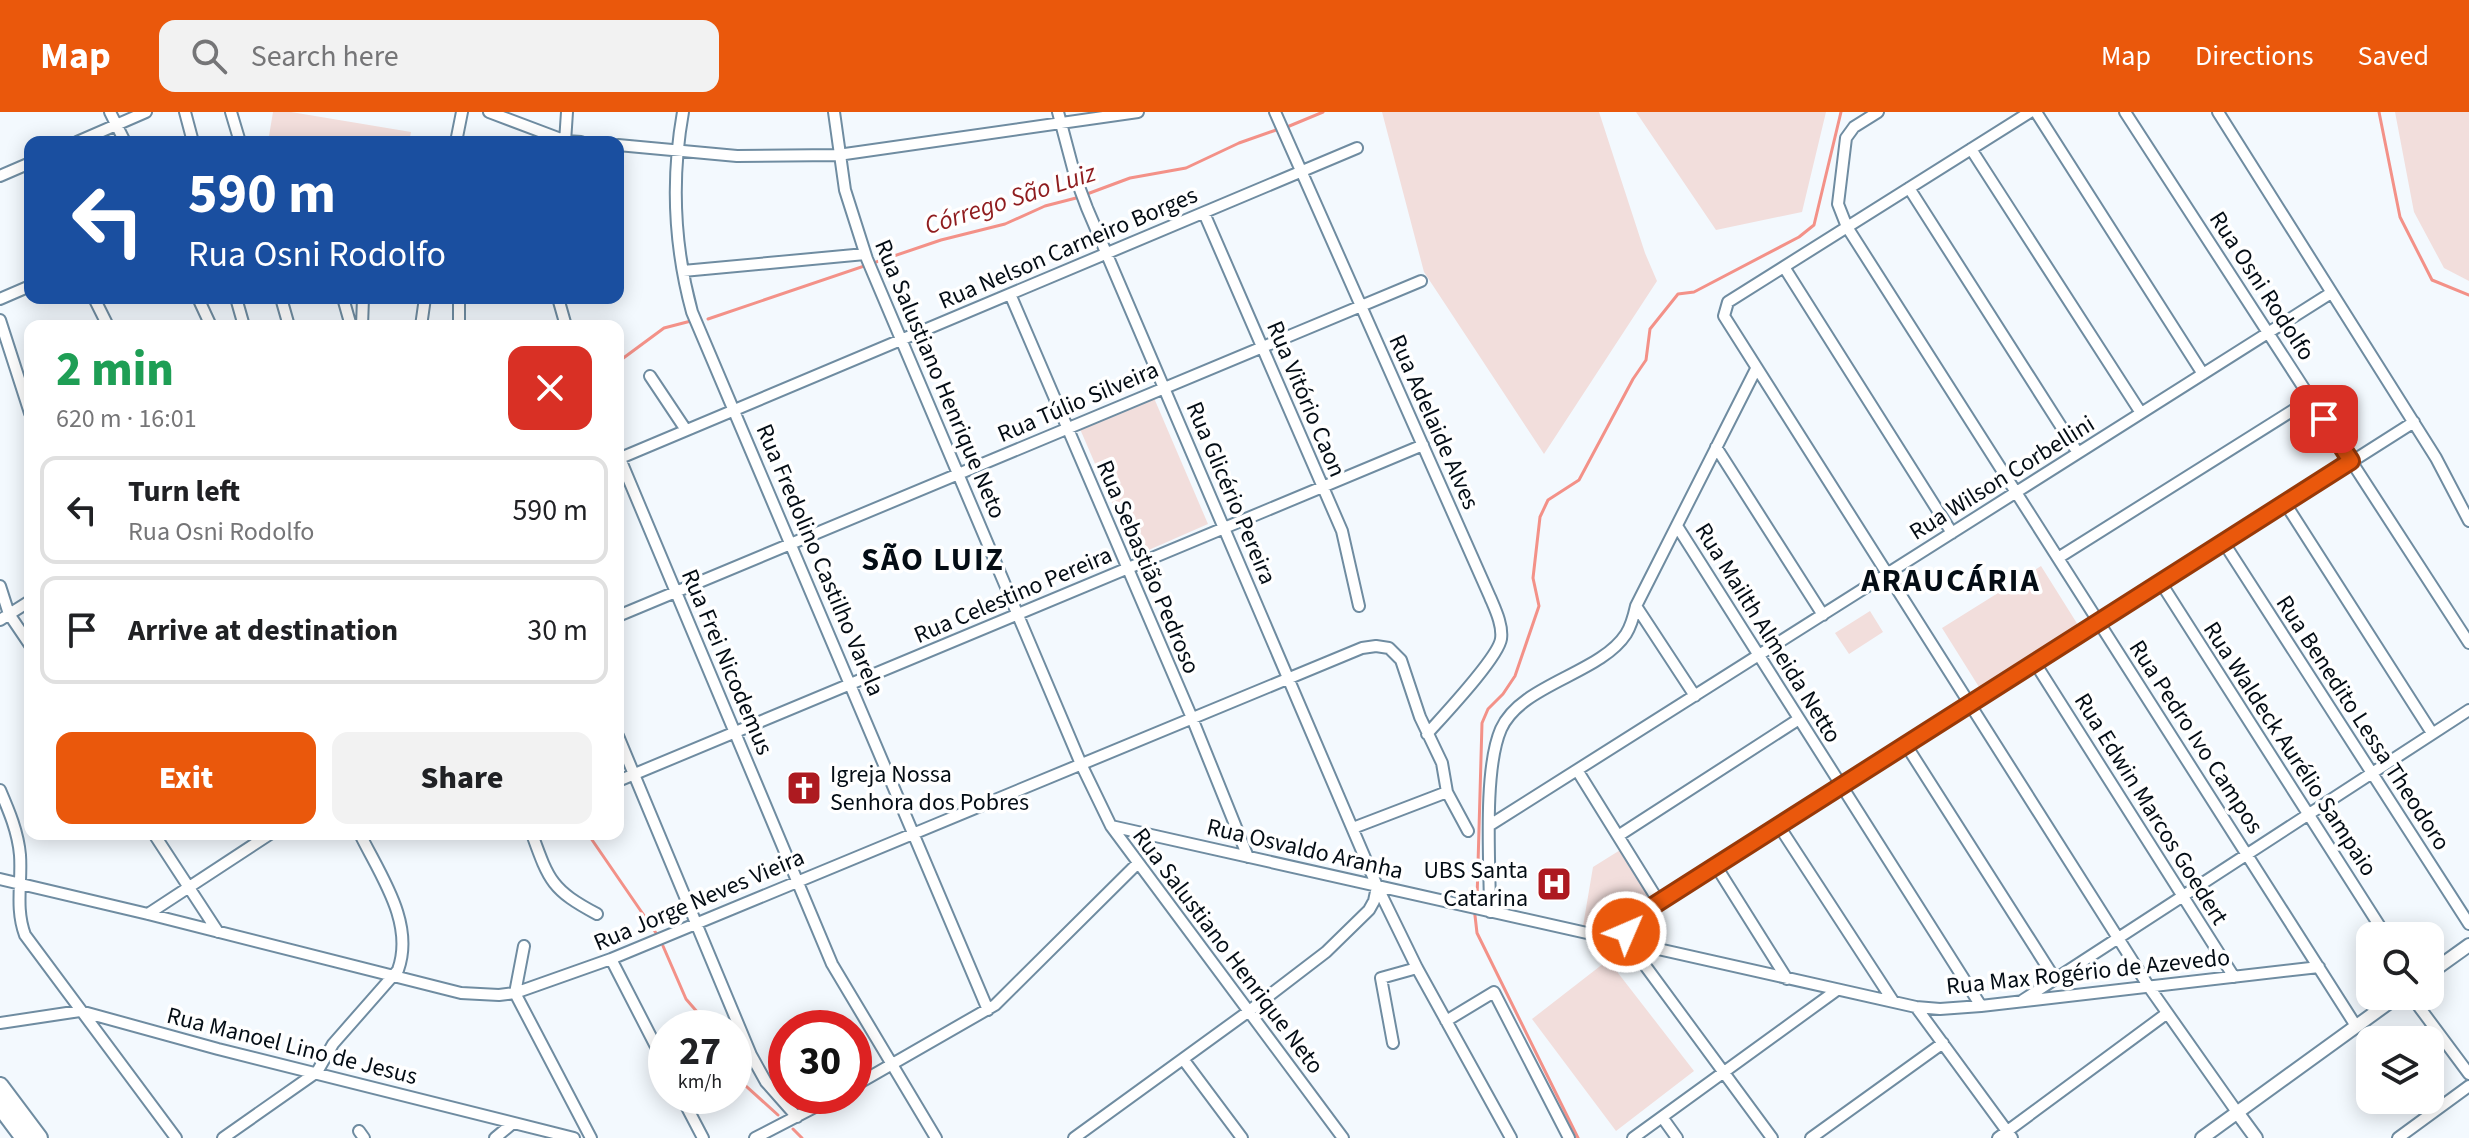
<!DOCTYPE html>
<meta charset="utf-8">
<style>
body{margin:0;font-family:"Source Sans 3",sans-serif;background:#f2f2f2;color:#202124;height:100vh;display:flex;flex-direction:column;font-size:30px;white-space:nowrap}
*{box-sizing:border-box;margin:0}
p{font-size:26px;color:#757577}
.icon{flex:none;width:44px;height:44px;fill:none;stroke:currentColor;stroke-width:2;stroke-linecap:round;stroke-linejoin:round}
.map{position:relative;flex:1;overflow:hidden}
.panel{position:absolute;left:24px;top:208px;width:600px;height:520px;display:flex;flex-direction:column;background:#fff;border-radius:16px;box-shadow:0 4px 20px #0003}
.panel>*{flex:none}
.banner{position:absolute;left:24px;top:24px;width:600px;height:168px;border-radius:16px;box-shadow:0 4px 20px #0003;background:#1a4fa0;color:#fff;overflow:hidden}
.fabs{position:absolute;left:2356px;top:810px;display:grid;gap:16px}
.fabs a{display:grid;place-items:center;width:88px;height:88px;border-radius:16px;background:#fff;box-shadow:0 4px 20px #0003;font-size:40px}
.speed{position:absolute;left:648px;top:898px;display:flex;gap:16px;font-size:40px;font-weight:700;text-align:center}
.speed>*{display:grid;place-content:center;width:104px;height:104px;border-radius:50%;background:#fff;box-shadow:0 4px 20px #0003;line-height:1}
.speed small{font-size:20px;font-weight:400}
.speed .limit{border:12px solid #d22;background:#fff;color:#111}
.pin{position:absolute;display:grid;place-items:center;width:68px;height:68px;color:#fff;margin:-34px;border-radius:16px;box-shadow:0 4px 12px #0006}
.me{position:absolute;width:88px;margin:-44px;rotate:45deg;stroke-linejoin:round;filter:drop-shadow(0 0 6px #0008)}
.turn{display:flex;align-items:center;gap:28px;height:168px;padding:0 32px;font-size:36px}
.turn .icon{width:104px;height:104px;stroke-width:2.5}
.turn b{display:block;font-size:56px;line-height:68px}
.round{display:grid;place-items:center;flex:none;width:84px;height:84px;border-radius:16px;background:#f2f2f2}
.headline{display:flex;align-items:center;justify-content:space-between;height:136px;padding:0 32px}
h1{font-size:48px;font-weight:800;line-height:60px;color:#1e9e55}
.action{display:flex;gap:16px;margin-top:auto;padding:16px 32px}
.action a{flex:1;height:92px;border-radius:16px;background:#ea580c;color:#fff;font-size:32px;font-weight:800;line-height:92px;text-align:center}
.action a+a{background:#f2f2f2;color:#202124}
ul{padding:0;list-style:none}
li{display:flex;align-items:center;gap:24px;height:108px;margin:0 16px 12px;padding:0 16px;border:4px solid #e0e0e0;border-radius:16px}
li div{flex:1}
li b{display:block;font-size:30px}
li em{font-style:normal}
header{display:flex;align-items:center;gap:48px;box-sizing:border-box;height:112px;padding:0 40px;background:#ea580c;color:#fff}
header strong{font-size:38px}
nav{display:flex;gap:44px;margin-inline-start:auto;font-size:28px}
.search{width:560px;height:72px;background:#f2f2f2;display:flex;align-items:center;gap:20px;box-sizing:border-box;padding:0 28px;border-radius:16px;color:#757577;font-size:30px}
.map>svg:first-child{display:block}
.green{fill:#f2dedc}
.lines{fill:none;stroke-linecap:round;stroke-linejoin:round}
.stream{stroke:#f39188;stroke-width:3}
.minor-casing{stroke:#6f8ca1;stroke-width:14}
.tertiary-casing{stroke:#6f8ca1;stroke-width:16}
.primary-casing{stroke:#6f8ca1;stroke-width:20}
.minor{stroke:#fff;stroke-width:10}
.tertiary{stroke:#fff;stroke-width:12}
.primary{stroke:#fff;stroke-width:16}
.route-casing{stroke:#983908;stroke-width:20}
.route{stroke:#ea580c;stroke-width:14}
.labels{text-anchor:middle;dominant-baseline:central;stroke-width:7;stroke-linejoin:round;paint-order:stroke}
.street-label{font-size:24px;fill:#040d15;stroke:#fff}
.poi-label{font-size:24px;fill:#040d15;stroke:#fff;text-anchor:start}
.water-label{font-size:26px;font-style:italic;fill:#8f1c1e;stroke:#fff}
.district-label{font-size:32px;font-weight:bold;letter-spacing:2px;fill:#040d15;stroke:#fff}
</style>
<header>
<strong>Map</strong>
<div class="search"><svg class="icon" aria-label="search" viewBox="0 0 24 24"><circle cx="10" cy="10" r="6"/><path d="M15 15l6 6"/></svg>Search here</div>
<nav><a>Map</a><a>Directions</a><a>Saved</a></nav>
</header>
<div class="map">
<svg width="2469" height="1026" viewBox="0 0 2469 1026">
<rect width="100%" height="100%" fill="#f3f9fe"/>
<path class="green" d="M273 0H291L411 20 409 30H268Z
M1382 0H1599L1645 141 1657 169 1544 342 1424 160Z
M1636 0H1826L1802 100 1716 118Z
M2395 0H2469V169L2444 156 2414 100Z
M1154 286 1208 412 1135 444 1080 317Z
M2041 454 2078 513 1979 575 1942 516Z
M1870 499 1883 520 1849 542 1835 521Z
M1625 735 1659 790 1634 806 1627 829 1582 820 1593 755Z
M1608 848 1694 959 1616 1019 1532 907Z"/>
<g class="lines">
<path class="stream" d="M2379 0 2400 105 2432 168 2469 183
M1287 15 1323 0
M1087 82 1130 66 1186 56 1239 31 1279 17
M708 207 941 128 1005 112 1045 94 1080 85
M618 250 664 216 691 209
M588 722 656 821
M663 834 686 887 711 916
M734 960 737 966 778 1003
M793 1017 802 1026
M1578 1026 1477 821 1474 795 1477 788 1482 611 1488 597 1503 582 1515 564 1539 494 1533 466 1540 405 1548 388 1579 368 1633 267 1646 248 1650 217 1678 182 1694 180 1799 125 1814 113 1841 0"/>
<defs>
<path id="minor" d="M110 0 125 30
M185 0 193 30
M231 0 240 30
M489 0 566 29 581 30
M683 0C671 67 674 134 692 200L988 898
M834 0 845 78 867 147 1081 652 1111 714 1343 1026
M1058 0 1075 64 1087 96 1377 774 1417 856 1511 1026
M1275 0 1490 485C1495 497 1503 513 1501 527 1498 546 1443 604 1427 622
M1878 0 1854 15 1846 26 1838 92 1847 115 2356 914
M2030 0 1728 190 1724 204 2149 875 2237 1000
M2036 0 2203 262
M2125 0 2469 531
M2218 0 2436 346 2469 409
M77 30 146 0
M456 30 462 0
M565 30 567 0
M618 33 737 44 838 43 1138 0
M1971 37 2141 301
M0 64 30 51
M1909 76 2078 341
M1204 101 1342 419 1359 494
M1784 155 1952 421
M683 159 865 142
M1010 182 1192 606 1248 745
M94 186 108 214
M198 186 211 214
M236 186 244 214
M281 186 289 214
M343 186 351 214
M558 186 566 214
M0 187 30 174
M0 208 30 301
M362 214 363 186
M421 214 425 186
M459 214V186
M650 264 686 318
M1716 335 1823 503
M618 342 832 852 936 1026
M618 347 1357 36
M2285 391 2432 621
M1677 414 1981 894
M2224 431 2469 812
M2058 446 2311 287
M2161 471 2386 824
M0 474 9 502 30 533
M1636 494 1695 584
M618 504 1421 169
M0 508 30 489
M2035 551 2234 865
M618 624 751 943 766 970 797 1005
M1906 633 2055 867
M1577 658 1659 790
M618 669 1423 333
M0 678C9 699 18 720 20 743 22 771 15 796 25 823L176 1026
M1490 713 2331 181
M1111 714 1916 895 1940 897 1981 894 2319 855
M1779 714 1893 889
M1353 716 1447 680
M154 722 218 820
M532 722C549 769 552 778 597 802
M1618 724 1799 607
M1716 754 1787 867
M0 767 148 802 461 881 499 883 515 881 611 847 1362 536 1376 534 1389 536 1401 548 1420 605 1442 651 1447 680 1468 719
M1490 800C1490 753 1483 658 1501 617 1521 572 1600 562 1626 522 1631 514 1634 503 1636 494L1756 257
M148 802 270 722
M1627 829 1628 812 1634 806 2414 310
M1627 829 1772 1026
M524 834 515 881 591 1026
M611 847 666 954
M2411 884 2469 962
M2023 888 2469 598
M1916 895 2012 1026
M1446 909 1494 880 1569 1026
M0 911 80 899 218 937 574 1026
M1393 931 1381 866 1417 856
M1183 947 1242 1026
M854 974 995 893 1138 751
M681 984 703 1026
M1662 1005 1677 1026
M359 1019 364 1026
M223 1026 317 960 333 932 398 858C415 811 380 763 360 722
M495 1026 513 1011
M755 1026 836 984
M1074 1026 1249 899 1326 840 1369 798 1374 789 1377 775
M1633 1026 1837 878
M1811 1026 1943 931
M1998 1026 2166 902
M2398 1026 2469 974"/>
<path id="tertiary" d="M2430 861 2469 833
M2237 1000 2256 1026
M2202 1026 2398 884"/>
<path id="primary" d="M0 974 39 1026
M0 994 24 1026"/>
</defs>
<use href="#minor" class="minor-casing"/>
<use href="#tertiary" class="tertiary-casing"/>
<use href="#primary" class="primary-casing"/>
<use href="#minor" class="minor"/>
<use href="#tertiary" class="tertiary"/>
<use href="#primary" class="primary"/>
</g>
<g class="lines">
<defs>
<path id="route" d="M1626 820 1628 812 1634 806 2351 349 2324 307"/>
</defs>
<use href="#route" class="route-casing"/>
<use href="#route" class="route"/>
</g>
<defs>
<symbol id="church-square" viewBox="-11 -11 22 22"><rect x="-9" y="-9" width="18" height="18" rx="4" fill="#ad1a20" stroke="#fff"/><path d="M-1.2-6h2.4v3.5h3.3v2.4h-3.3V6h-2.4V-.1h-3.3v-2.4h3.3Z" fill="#fff"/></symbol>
<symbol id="hospital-square" viewBox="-11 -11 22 22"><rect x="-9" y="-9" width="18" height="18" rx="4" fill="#ad1a20" stroke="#fff"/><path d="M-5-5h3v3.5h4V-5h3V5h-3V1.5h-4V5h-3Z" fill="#fff"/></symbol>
</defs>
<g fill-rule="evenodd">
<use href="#church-square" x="784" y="656" width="40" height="40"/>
<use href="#hospital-square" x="1534" y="752" width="40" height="40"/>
</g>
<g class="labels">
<g class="street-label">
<text transform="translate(1068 136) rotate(-23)">Rua Nelson Carneiro Borges</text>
<text transform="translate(2262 174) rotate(57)">Rua Osni Rodolfo</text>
<text transform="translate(940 267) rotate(67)">Rua Salustiano Henrique Neto</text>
<text transform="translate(1306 287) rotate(67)">Rua Vitório Caon</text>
<text transform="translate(1078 290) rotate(-23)">Rua Túlio Silveira</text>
<text transform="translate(1434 310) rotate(66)">Rua Adelaide Alves</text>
<text transform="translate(2002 366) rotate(-32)">Rua Wilson Corbellini</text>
<text transform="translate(1231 381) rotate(67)">Rua Glicério Pereira</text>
<text transform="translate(820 448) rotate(67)">Rua Fredolino Castilho Varela</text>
<text transform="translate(1148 455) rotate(67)">Rua Sebastião Pedroso</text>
<text transform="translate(1013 483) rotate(-23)">Rua Celestino Pereira</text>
<text transform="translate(1768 521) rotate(58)">Rua Mailth Almeida Netto</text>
<text transform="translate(727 550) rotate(67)">Rua Frei Nicodemus</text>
<text transform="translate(2363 611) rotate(57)">Rua Benedito Lessa Theodoro</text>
<text transform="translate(2196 625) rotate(57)">Rua Pedro Ivo Campos</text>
<text transform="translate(2290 637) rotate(57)">Rua Waldeck Aurélio Sampaio</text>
<text transform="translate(2151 697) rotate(58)">Rua Edwin Marcos Goedert</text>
<text transform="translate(1305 737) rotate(13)">Rua Osvaldo Aranha</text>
<text transform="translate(699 788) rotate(-23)">Rua Jorge Neves Vieira</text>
<text transform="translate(1228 839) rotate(53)">Rua Salustiano Henrique Neto</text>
<text transform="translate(2088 860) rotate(-6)">Rua Max Rogério de Azevedo</text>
<text transform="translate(292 934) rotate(14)">Rua Manoel Lino de Jesus</text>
</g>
<g class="poi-label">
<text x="830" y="662">Igreja Nossa<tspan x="830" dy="28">Senhora dos Pobres</tspan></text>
<text x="1528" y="758" text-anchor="end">UBS Santa<tspan x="1528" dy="28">Catarina</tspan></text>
</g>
<g class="water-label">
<text transform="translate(1010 87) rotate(-18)">Córrego São Luiz</text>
</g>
<g class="district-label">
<text x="933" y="448">SÃO LUIZ</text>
<text x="1951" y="469">ARAUCÁRIA</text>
</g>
</g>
</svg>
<div class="fabs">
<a><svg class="icon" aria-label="search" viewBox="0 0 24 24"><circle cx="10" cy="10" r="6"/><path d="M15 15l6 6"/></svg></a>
<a><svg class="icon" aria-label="layers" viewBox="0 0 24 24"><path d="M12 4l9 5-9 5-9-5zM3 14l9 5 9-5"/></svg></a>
</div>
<div class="speed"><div>27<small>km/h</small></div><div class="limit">30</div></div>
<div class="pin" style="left:2324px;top:307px;background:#d93025"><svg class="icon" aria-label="arrive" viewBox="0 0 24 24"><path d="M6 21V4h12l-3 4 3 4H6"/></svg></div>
<svg class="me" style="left:1626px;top:820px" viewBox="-20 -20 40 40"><circle r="17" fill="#ea580c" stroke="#fff" stroke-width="3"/><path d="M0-11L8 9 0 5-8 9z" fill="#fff"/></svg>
<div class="banner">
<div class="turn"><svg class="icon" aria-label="left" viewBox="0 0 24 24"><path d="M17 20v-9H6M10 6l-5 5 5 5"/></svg><div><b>590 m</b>Rua Osni Rodolfo</div></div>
</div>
<section class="panel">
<div class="headline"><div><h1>2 min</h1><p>620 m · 16:01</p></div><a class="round" style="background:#d93025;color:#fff"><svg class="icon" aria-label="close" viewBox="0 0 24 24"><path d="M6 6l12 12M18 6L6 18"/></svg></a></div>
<ul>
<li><svg class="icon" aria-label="left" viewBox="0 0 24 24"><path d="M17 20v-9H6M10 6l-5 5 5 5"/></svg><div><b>Turn left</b><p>Rua Osni Rodolfo</p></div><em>590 m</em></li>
<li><svg class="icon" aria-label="arrive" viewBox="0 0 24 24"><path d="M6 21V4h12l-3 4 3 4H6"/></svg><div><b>Arrive at destination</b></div><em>30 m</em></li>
</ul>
<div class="action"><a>Exit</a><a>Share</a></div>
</section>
</div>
